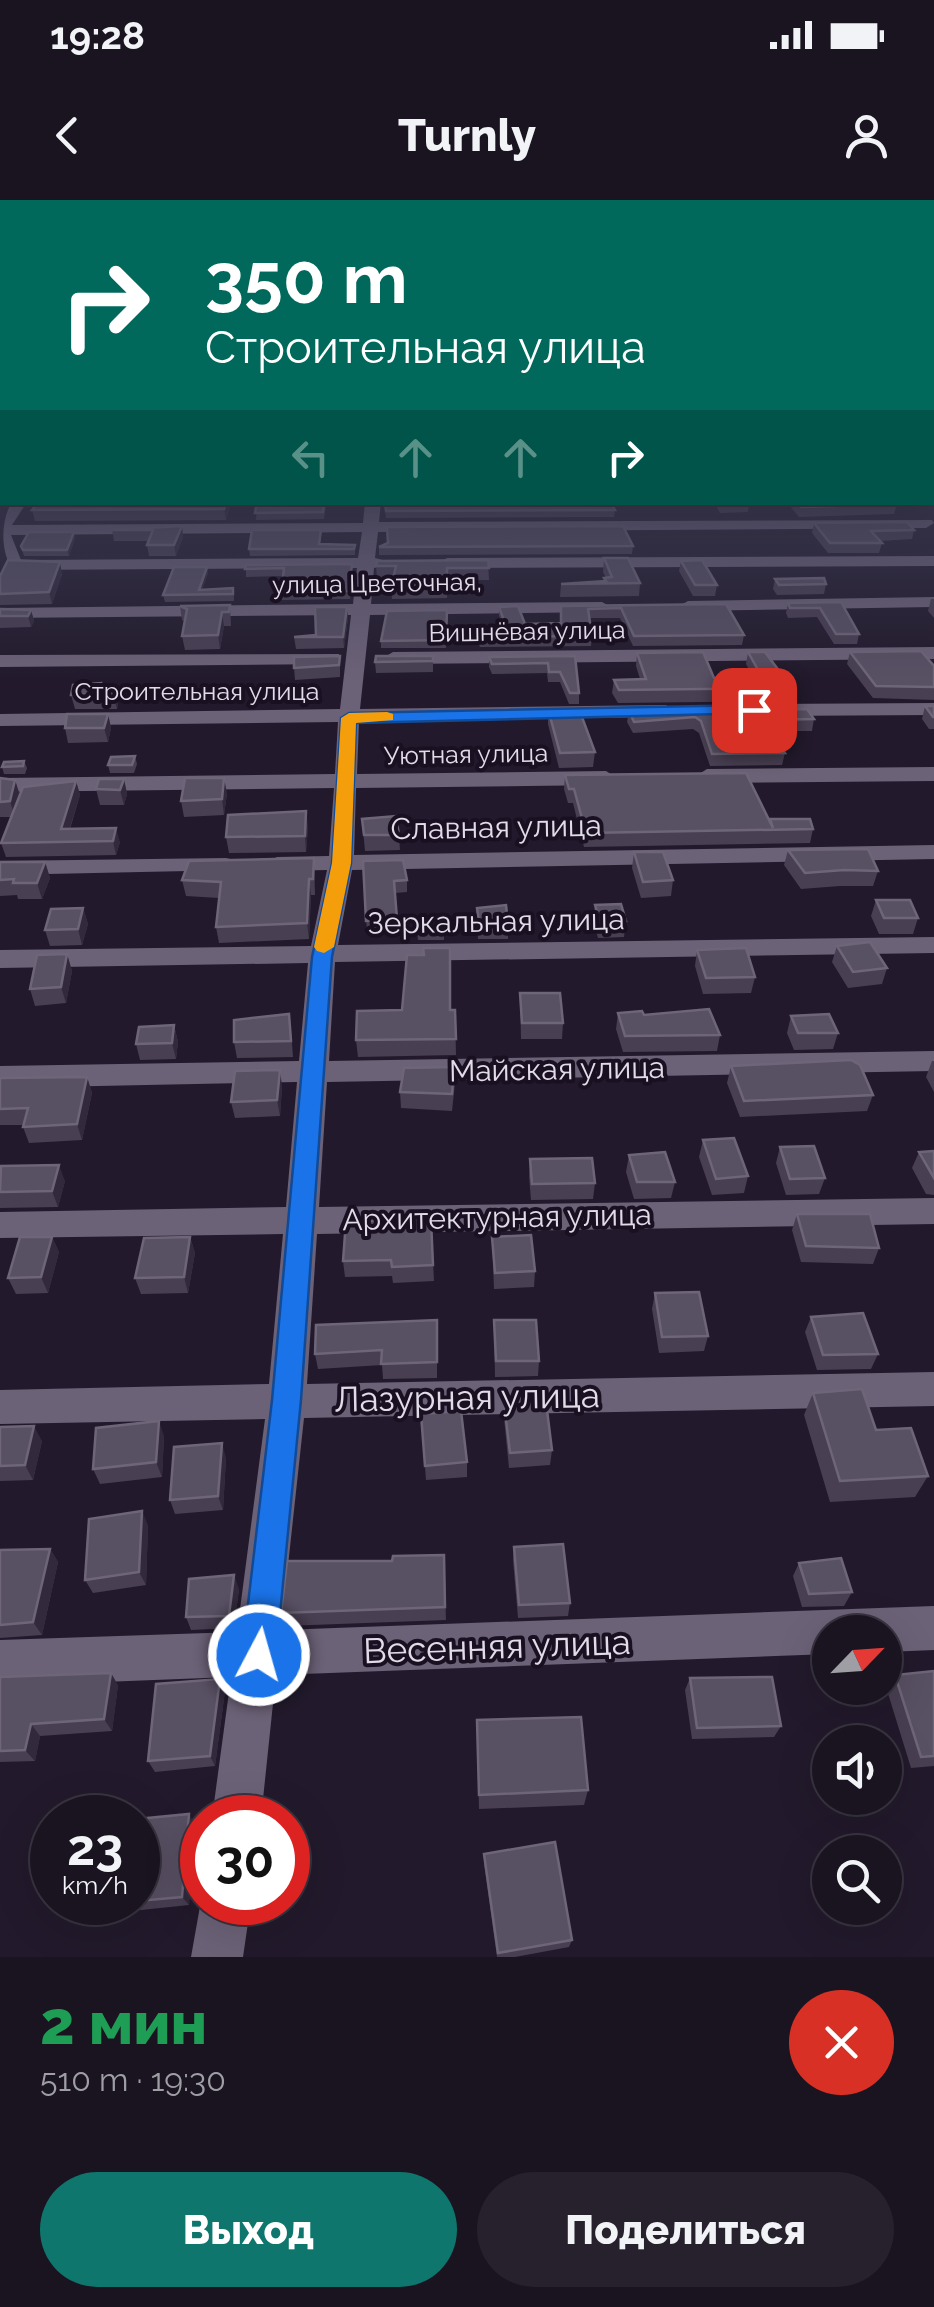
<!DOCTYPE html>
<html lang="ru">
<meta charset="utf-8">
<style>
body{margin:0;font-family:Raleway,sans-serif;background:#27212e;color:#f1f3f6;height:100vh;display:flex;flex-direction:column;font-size:38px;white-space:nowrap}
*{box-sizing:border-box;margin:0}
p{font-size:32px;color:#9f9ea5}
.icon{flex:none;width:55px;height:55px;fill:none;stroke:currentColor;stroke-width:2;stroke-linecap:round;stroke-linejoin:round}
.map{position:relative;height:1757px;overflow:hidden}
.drawer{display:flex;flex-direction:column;background:#1a1421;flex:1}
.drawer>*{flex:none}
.guide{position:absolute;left:0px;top:0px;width:935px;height:305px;box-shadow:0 10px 40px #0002,0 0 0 2px #38333f;background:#00695c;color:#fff;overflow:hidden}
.needle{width:65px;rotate:65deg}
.tools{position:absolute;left:812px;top:1415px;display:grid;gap:20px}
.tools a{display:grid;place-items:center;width:90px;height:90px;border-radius:50%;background:#1a1421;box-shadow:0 10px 40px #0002,0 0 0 2px #38333f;font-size:50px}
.speed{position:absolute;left:30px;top:1595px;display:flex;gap:20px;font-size:50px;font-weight:700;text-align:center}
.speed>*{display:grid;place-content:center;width:130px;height:130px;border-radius:50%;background:#1a1421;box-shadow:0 10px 40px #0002,0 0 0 2px #38333f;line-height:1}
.speed small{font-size:25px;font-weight:400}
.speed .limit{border:15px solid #d22;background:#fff;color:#111}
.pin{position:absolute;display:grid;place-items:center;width:85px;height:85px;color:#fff;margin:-42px;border-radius:20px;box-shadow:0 5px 15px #0006}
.me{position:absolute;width:110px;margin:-55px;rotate:6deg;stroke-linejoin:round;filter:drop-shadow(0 0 8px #0008)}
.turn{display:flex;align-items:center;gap:35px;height:210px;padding:0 40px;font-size:45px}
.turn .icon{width:130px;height:130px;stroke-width:2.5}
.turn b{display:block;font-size:70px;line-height:85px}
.lanes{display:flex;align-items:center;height:95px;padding:0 40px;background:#0003;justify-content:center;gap:50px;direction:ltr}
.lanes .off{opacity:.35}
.round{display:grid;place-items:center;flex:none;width:105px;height:105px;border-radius:52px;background:#27212e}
.head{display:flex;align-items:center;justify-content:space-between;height:170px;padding:0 40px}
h1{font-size:60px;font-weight:800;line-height:75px;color:#1e9e55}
.button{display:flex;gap:20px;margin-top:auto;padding:20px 40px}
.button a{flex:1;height:115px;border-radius:60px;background:#0f766e;color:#fff;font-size:40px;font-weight:800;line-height:115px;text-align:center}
.button a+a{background:#27212e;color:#f1f3f6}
.status{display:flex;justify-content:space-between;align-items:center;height:70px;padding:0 50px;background:#1a1421;direction:ltr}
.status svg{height:28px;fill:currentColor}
header{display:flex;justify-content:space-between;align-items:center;height:130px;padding:0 40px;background:#1a1421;font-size:45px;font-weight:800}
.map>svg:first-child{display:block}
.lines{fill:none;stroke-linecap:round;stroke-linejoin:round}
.minor{fill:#6c6278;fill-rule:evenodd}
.wall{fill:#483f52}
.shaded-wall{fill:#32293c}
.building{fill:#585063;stroke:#6e6678;stroke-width:2.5}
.route{fill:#1a73e8;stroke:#114b97;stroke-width:2.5}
.slow{fill:#f59e0b}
.labels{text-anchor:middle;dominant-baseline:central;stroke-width:8;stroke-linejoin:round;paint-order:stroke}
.far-street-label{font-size:25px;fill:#e2dce9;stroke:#191022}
.street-label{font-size:30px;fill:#e2dce9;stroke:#191022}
.near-street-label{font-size:35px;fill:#e2dce9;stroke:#191022}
</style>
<div class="status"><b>19:28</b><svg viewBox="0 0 49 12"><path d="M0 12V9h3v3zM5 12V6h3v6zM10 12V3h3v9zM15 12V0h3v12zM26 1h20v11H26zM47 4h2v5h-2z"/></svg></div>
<header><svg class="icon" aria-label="back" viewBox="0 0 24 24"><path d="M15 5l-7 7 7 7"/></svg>Turnly<svg class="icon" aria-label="person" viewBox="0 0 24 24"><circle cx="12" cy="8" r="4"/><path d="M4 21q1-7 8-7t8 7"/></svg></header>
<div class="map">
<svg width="934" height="1757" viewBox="0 0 934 1757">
<rect width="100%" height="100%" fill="#221a2c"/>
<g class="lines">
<path class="minor" d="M0 256H2V264H0Z
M12 302H27L12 325 363 323 365 302H381L379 322 932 320 934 323 926 328 378 332 375 358 394 363 374 368 371 404 602 402 611 407 602 412 370 415 360 509 666 505 676 511 666 517 359 521 357 574 606 571 617 578 606 585 356 588 354 655 934 645V659L352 670 338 745 934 737V753L335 762 329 861 934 851V871L327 882 319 1007 934 998V1024L317 1034 307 1184 934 1172V1206L304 1218 281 1430 934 1406V1450L885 1452V1432H830V1454L276 1475 261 1618H212L231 1477 0 1486V1440L237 1432 265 1219 0 1224V1190L269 1184 283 1034 0 1038V1012L286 1007 297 882 0 888V866L299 861 308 763 0 768V750L311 746 327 670 277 671 265 664 277 657 329 656 334 588 0 592V578L335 574 338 522 0 526V514L340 509 351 415 0 418V408L353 404 357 368 15 370C0 358 0 320 12 302ZM362 332 358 358 21 360 11 335Z
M934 356V366L447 368 439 363 447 358Z
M934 397V407L688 411 679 406 688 401Z
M934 447V459L393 464 383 458 393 452Z
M339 454V462L332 464 0 467V455Z
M934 503V515L767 516 757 510 767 504Z
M934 567V581L707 583 696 576 707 569Z
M226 658 235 660 238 665 235 670 0 675V661Z
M202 1695V1702H251L243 1757H191Z"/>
</g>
<path class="wall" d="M38 302H231L226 320 35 321 32 310Z
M257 302H362L361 304 326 305 324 319 256 320Z
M384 302 548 306 615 310 614 317 386 318Z
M714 302H749V303L748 312 720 313Z
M770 302H895L897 304 894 314 799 317 789 305H773Z
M814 323 914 330 912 339 880 341 882 343 879 353H828L812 333Z
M182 326 183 337 176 356H149L147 345 148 341H114L112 330Z
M74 332 75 338 69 356H24L21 346Z
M321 336 320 344 355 345V355L250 356 249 349Z
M633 346 632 354 379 355V347Z
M604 358 640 383 639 396 560 397 561 384 604 381 606 378 603 372Z
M488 360 489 380H448L447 398 392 399 391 387 393 378H377L376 366Z
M681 361 717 385 715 396H693L679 371Z
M246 365 353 373 350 399 282 400 281 392 283 376 246 377Z
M207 367 208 373 202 390 234 395V401L165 402 163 395Z
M62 374 52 404 0 405V376Z
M775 379 826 384 824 394 777 395 773 389Z
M931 399H934V418L928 411Z
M841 402 859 434 857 444H834L817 417 788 418 786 413 788 403Z
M726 404 744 435 742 445 633 446 620 418H589L592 436 591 446 480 447 477 440V430L504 429 499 416V407L525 424 560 423 561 406Z
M230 405 231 426H224L220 449 185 450 182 436 185 421 182 420 180 406Z
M347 407 348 418 344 448 296 449 294 437 316 435Z
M0 409 31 410 34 421 31 427 0 428Z
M447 410 446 448H381V441Z
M748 452 792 488 790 501 618 503 612 493 614 480 640 479 636 466 637 453 714 478 753 477 746 464Z
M850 452 934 466V500L873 498 847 464Z
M340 456V477L295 480 294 468Z
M433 456V472L376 473 375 462Z
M575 456 579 493V504H569L560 482H548L547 473 492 474 489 467V457Z
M102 489H115L118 503 117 509H75L71 495Z
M925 506H934V529H929L922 519Z
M548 509 595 552 593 567 559 568 548 524Z
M629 511 814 519 812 531H773L785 553 782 565 710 566 699 533 693 529 633 533 627 522Z
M108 514 111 528 108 542 68 543 65 528Z
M135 556 137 564 134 573H110L108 565Z
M24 561 27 568 25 574H4L2 567Z
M565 575 769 621 813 629 810 643 584 647 573 603H568L564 589Z
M0 578 15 580 20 595 76 581 80 595 70 629 120 642 116 655 6 657 1 643 11 617H0Z
M124 579 127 594 124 605H100L96 589Z
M227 593 224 615 184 617 181 601Z
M362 619 399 635 400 650 365 651Z
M308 626 306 652 229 653 226 637Z
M788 650 878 671 873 686H840L801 689 784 665Z
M634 652 673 680 671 696 641 698 632 668Z
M314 658 315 695H311L309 739 219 743 216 727 219 698 186 696 182 680Z
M363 661 407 680V692L395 693 398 731 367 733Z
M0 662H45L50 678 42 699H18L17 695 0 696Z
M876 700 918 718 913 734H879L871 716Z
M595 705 626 721 624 737 598 738 593 721Z
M83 708 88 724 82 745 50 746 45 730Z
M477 708 508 723V739H478Z
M416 722 444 732V740H418Z
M837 746 887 768 882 784 848 788 832 762Z
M423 748 450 810H455L456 855 358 857 356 840 402 810 423 755Z
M697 750 755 777 751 793 703 794 695 766Z
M67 754 72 771 66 803 35 806 30 789Z
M520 793 563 823 562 839H521Z
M618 813 644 815 720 835 717 851 623 852 616 829Z
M791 816 838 833 833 849 794 850 787 833Z
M174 825 178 842 176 859 140 860 136 844Z
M291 830 293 857 237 858 234 842Z
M932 861H934V892L926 877Z
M731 866 873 895 867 911 740 917 727 883Z
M87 877 92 893 82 940 29 943 23 927 24 925H0V878Z
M455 883 452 911 401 908 400 892Z
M282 886 280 916 235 918 231 902Z
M703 940 748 976 744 993 712 995 699 957Z
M780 947 825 978 819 994 786 995 776 963Z
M934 951V995L926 994 912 968 919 952Z
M629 955 675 982 671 998 634 999 626 972Z
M530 959 595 983 593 999 531 1000 529 976Z
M0 969 65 981 58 1007 0 1008Z
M797 1014 879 1048 873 1064 801 1062 792 1030Z
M431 1020 434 1081 393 1083 392 1076 345 1077 343 1061Z
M52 1037 59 1052 48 1093 16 1094 8 1078Z
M190 1037 195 1053 188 1093 141 1094 135 1078Z
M492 1037 535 1071 534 1087 494 1089Z
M655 1093 708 1136 704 1151 659 1153 652 1109Z
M811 1117 878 1154 871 1169 817 1170 805 1132Z
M437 1120V1178L383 1179 382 1165 318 1169 315 1154Z
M494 1120 539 1161 538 1176 495 1177Z
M813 1193 876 1230 928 1276 915 1297 830 1302 804 1215Z
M504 1203 552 1250 550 1265 509 1268 504 1218Z
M421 1214 467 1262V1277L426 1280Z
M0 1227 42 1241 33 1280 0 1281Z
M164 1236 162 1277 100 1284 93 1269Z
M226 1258 223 1310 175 1314 170 1300Z
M148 1325 146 1385 93 1393 85 1380Z
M514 1347 570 1403 568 1416 518 1418 513 1360Z
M50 1349 58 1362 42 1435 0 1438V1350Z
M444 1355 446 1420 285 1426 281 1413 392 1361Z
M799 1363 852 1392 844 1406 802 1407 793 1376Z
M239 1389 234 1428 191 1430 186 1417Z
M934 1471V1566L911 1568 886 1487 895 1475Z
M0 1477 118 1485 112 1531 40 1536 35 1561 0 1562Z
M690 1478 781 1526 774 1537 692 1539 685 1490Z
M220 1479 225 1491 215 1566 155 1572 148 1561Z
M477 1520 588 1590 584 1605 479 1609Z
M138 1619 195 1624 189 1705 103 1714 94 1706V1702H138Z
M484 1654 572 1740 569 1747 515 1757H497L484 1663Z"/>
<path class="shaded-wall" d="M226 302H231L226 320 224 309Z
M182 326 183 337 176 356 174 345Z
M74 332 75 338 69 356 67 350Z
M60 362 62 374 52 404 49 392Z
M207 367 208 373 200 397 199 390Z
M347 407 348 418 344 448 343 437Z
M31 410 34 421 31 427 28 416Z
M222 412 224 426 220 449 218 435Z
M115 489 118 503 117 509 113 494Z
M108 514 111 528 108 542 104 528Z
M224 578 227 593 224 615 222 599Z
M124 579 127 594 124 605 120 590Z
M15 580 20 596 15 617 10 601Z
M76 581 80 595 65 643 61 629Z
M306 611 308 626 306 652 305 636Z
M116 628 120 642 116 655 113 641Z
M45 662 50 678 42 699 37 683Z
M309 679 311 695 309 739 307 723Z
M83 708 88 724 82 745 78 729Z
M67 754 72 771 66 803 61 787Z
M174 825 178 842 176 859 172 843Z
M280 870 282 886 280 916 277 900Z
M87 877 92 893 82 940 77 924Z
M59 965 65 981 58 1007 52 991Z
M52 1037 59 1052 48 1093 41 1077Z
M190 1037 195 1053 188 1093 184 1077Z
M159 1221 164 1236 162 1277 156 1262Z
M34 1226 42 1241 33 1280 25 1265Z
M222 1243 226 1258 223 1310 218 1296Z
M142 1311 148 1325 146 1385 139 1372Z
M50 1349 58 1362 42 1435 33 1422Z
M234 1375 239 1389 234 1428 229 1416Z
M111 1473 118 1485 112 1531 104 1519Z
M220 1479 225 1491 215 1566 210 1556Z
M31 1524 40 1536 35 1561 25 1550Z
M189 1614 195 1624 189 1705 182 1697Z"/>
<path class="building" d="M38 302H226L224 309 32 310Z
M257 302H324L323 312 255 313Z
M385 302H547L548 306 611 303 615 310 386 311Z
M720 302H749V303L721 304Z
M797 302H895L897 304 801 307Z
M907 322 914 330 871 331 882 343H830L814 323Z
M182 326 174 345H147L153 330H112Z
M623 326 633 346 379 347 388 343 387 327Z
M252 330H321L319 344 355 345 354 349H249Z
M29 332H74L67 350H23L21 346Z
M604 358H628L640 383 561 384 606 381 604 378 612 377Z
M8 360 60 362 49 392 0 394V376Z
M488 360 489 368H447V386L391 387 396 366H376L377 361Z
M702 360 717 385H695L681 361Z
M352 364 349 391 281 392 284 368 245 369 246 365Z
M174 367H207L199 390 233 388V394L163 395Z
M824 378 826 384 779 385 775 379Z
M841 402 859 434H836L820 408H790L788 403Z
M726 404 744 435 634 436 621 408 588 409 592 436 480 437 477 430 507 429 499 407 518 406 525 424 561 423V406Z
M230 405 229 412H222L218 435 182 436 187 409 180 406Z
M315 407H347L343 437H294L316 435Z
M0 409 31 410 28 416H0Z
M447 410 446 440 381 441 387 411Z
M921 451 934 466V487L876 486 850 452Z
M703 452 714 478 762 477 748 452H765L792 488 619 490 614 480 646 479 637 453Z
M340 456 339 465 294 468V457Z
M376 456H433V461L375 462Z
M575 456 579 493H570L560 472H549L548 463 492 464 489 457Z
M101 483 100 489H115L113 494 71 495 73 485Z
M925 506H934V517H933Z
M548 509H579L595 552 560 553Z
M807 509 814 519 766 520 785 553 712 554 701 521 695 517 634 522 629 511Z
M67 514H108L104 528H65Z
M135 556 132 565H108L111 557Z
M24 561 23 566 2 567 4 562Z
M746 573 773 628 770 619H810L813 629 586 633 574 589H569L565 575Z
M0 578 15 580 10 601 0 602Z
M185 578H224L222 599 181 601Z
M99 579H124L120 590 96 589Z
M76 581 61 629 116 628 113 641 1 643 23 587Z
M306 611 305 636 226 637 228 615Z
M396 616 399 635H364L362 619Z
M868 649 878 671 844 670 805 673 788 650Z
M634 652H663L673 680 643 682Z
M314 658 313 679H309L307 723 216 727 221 682 182 680 189 661Z
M403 660 407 680 394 681 397 719 366 721 363 661Z
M0 662H45L37 683H13L14 679 0 680Z
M876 700H910L918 718H884Z
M621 704 626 721 600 722 595 705Z
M506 705 508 723H479L477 708Z
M83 708 78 729 45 730 51 709Z
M441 719 444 732H418L416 722Z
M870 742 887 768 853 772 837 746Z
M423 748H450V810H455L456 839 356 840 357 811 402 810 407 755H424Z
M746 748 755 777 706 778 697 750Z
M67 754 61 787 30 789 37 755Z
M520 793H560L563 823H522Z
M709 809 720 835 625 836 618 813 642 811 644 815Z
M289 814 291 841 234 842V820Z
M829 814 838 833H798L791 816Z
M174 825 172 843 136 844 139 827Z
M851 860 860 865 873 895 744 901 731 866Z
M454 867 452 894 400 892 404 868Z
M280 870 277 900 231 902 235 871Z
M87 877 77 924 23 927 28 908 0 909V878Z
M734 938 748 976 716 979 703 940Z
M814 946 825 978 790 979 780 947Z
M934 951V978L919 952Z
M665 952 675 982H637L629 955Z
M592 958 595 983 532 984 530 959Z
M59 965 52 991 0 992 1 966Z
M797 1014H870L879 1048 806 1046Z
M431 1020 433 1065 392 1067 391 1060 343 1061 346 1021Z
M531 1035 535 1071 495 1073 492 1037Z
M20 1037H52L41 1077 8 1078Z
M190 1037 184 1077 135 1078 144 1038Z
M699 1092 708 1136 662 1137 655 1093Z
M863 1113 878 1154 823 1155 811 1117Z
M437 1120V1162L381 1164 382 1150 315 1154 316 1125Z
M494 1120H536L539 1161H496Z
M862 1189 876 1230 911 1228 928 1276 840 1281 813 1193Z
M546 1202 552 1250 510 1253 504 1203Z
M461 1211 467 1262 425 1266 421 1214Z
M159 1221 156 1262 93 1269 96 1228Z
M34 1226 25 1265 0 1266V1227Z
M222 1243 218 1296 170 1300 174 1247Z
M142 1311 139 1372 85 1380 89 1319Z
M563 1344 570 1403 519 1405 514 1347Z
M50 1349 33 1422 0 1425V1350Z
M444 1355 445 1407 281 1413 287 1361H392L393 1356Z
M841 1358 852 1392 809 1394 799 1363Z
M234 1375 229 1416 186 1417 189 1379Z
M934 1471V1556L921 1557 895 1475Z
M111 1473 104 1519 31 1524 25 1550 0 1551V1477Z
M772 1477 781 1526 697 1528 690 1478Z
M220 1479 210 1556 148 1561 156 1484Z
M581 1517 588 1590 479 1595 477 1520Z
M189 1614 182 1697 138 1701V1619Z
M555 1642 572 1740 498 1753 484 1654Z
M94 1702H127L94 1706Z"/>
<linearGradient id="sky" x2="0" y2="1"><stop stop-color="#130e18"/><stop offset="0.49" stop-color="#3e3e56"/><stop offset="1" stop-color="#3e3e56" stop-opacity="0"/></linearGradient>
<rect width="934" height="481" fill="url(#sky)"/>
<path class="route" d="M754 505 760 507V513L356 523 351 663 332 757 301 1200 276 1455 271 1467 259 1472 247 1467 242 1455 272 1200 312 757 332 663 341 518 349 513Z"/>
<path class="slow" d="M387 512 393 514V520L356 523 351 663 334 747 324 753 317 751 314 747 332 663 341 518 349 513Z"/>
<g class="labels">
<g class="far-street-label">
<text transform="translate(377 383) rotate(-1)">улица Цветочная,</text>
<text transform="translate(527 431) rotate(-1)">Вишнёвая улица</text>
<text x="197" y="491">Строительная улица</text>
<text transform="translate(466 554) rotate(-1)">Уютная улица</text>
</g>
<g class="street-label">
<text transform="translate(496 627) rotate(-1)">Славная улица</text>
<text transform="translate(496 721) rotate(-1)">Зеркальная улица</text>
<text transform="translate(557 869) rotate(-1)">Майская улица</text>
<text transform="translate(497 1017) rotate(-1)">Архитектурная улица</text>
</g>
<g class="near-street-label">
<text transform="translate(467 1197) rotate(-1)">Лазурная улица</text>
<text transform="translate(497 1446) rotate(-2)">Весенняя улица</text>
</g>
</g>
</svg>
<div class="tools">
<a><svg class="needle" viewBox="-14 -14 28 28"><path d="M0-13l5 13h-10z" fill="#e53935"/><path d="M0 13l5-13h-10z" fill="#9f9ea5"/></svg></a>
<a><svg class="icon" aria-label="sound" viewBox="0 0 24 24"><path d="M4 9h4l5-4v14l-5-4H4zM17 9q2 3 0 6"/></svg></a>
<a><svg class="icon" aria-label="search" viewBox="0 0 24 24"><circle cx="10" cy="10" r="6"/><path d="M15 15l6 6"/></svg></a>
</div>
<div class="speed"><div>23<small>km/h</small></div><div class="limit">30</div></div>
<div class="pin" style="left:754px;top:510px;background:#d93025"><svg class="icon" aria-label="arrive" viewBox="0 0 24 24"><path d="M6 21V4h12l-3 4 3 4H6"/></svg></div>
<svg class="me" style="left:259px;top:1455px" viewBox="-20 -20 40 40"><circle r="17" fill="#1a73e8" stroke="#fff" stroke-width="3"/><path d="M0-11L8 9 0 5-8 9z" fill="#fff"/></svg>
<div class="guide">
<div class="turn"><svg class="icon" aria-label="right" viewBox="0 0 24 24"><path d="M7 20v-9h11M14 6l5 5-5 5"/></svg><div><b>350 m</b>Строительная улица</div></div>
<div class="lanes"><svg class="icon off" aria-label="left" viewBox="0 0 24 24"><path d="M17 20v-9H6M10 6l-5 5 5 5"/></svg><svg class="icon off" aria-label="ahead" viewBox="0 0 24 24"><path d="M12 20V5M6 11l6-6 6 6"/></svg><svg class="icon off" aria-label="ahead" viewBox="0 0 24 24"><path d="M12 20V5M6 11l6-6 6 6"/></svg><svg class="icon" aria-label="right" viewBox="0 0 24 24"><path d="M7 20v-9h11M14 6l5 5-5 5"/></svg></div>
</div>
</div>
<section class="drawer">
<div class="head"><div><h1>2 мин</h1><p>510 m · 19:30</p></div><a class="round" style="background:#d93025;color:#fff"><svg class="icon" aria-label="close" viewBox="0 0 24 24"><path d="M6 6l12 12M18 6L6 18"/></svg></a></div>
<div class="button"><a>Выход</a><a>Поделиться</a></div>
</section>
